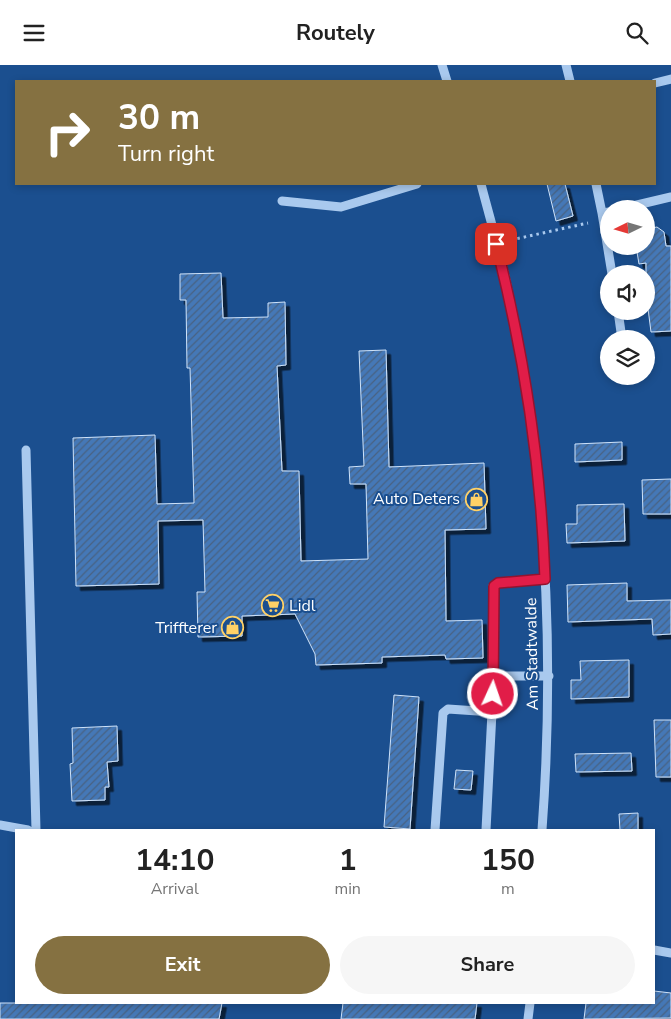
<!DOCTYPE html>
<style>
body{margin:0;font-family:"Nunito Sans",sans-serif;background:#f6f6f6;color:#222;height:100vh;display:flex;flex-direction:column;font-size:19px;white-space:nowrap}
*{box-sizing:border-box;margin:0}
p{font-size:16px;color:#767676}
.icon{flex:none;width:28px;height:28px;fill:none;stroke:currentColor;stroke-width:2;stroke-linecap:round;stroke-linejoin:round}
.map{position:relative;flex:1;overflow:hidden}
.side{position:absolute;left:15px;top:764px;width:640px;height:175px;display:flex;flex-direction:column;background:#fff;border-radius:0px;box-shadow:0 2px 8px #0003}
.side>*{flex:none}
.top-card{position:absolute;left:15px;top:15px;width:641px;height:105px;border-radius:0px;box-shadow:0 2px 8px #0003;background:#857141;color:#fff;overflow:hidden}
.needle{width:32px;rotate:265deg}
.fabs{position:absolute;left:600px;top:135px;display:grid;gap:10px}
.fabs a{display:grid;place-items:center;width:55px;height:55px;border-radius:50%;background:#fff;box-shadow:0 2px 8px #0003;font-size:25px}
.pin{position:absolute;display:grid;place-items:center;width:42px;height:42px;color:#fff;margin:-21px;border-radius:10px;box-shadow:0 2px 8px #0006}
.me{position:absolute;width:55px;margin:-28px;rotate:3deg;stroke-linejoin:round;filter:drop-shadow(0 0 4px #0008)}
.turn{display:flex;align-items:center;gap:18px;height:105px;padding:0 20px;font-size:22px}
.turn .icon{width:65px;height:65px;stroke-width:2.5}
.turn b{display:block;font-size:35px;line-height:42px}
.eta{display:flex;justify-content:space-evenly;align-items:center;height:85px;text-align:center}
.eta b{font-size:30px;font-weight:700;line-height:35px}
.primary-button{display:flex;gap:10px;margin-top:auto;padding:10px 20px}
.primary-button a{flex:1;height:58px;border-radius:30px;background:#857141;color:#fff;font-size:20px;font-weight:700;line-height:58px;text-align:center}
.primary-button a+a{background:#f6f6f6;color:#222}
header{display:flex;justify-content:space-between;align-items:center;height:65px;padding:0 20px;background:#fff;font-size:22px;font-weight:700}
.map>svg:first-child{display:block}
.building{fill:url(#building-hatch);stroke:#cfe3fa;filter:url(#shadow)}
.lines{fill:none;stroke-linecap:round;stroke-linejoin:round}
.path{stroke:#a9c9ee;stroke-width:3;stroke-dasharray:2.5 4;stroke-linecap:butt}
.minor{stroke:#a9c9ee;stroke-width:9}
.route-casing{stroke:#92132f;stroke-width:12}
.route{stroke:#e11d48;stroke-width:9}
.labels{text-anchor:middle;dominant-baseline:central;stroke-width:4;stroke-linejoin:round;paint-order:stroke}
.poi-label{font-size:16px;fill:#fff;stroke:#1b4f8f;text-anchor:end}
.street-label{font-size:16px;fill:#fff;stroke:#1b4f8f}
</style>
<header><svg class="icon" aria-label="menu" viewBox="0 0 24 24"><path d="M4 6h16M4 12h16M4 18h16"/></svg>Routely<svg class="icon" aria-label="search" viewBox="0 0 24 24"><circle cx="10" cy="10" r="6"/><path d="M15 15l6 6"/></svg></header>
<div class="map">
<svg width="671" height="954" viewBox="0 0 671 954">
<defs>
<pattern id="building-hatch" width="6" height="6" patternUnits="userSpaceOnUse" patternTransform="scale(1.25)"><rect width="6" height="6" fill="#4478b7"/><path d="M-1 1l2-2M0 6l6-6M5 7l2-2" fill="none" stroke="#486282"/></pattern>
<filter id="shadow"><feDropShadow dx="4.5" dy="4.5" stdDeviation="0" flood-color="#0009"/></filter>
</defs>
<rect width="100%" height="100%" fill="#1b4f8f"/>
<path class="building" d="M547 119H565L573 151 556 156Z
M657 162 664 167 666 181H671V266L651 267 646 228V198L639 199 636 181H646V164Z
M221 208 223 253 268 252V238L285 237 286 300 277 301 282 406H299L301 496 368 494 366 419H350L349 402 364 401 359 286 386 285 389 402 484 398 486 464 445 465 446 556 482 555 483 593 446 594 445 590 382 592V598L316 600 315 589 295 549 242 551V571L198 572 197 527H205L203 455 158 456 159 519 76 521 73 373 155 370 157 439 194 438 190 303H187L186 235H180V209Z
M622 377V395L575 397V379Z
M671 414V449H643L642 415Z
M624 439 625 476 567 478 566 459H577V440Z
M627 518V536L671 535V569L653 570 652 554 568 557 567 520Z
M629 595V632L571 634V615H581L580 596Z
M394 630 419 632 410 764 384 762Z
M654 655H671V712H656Z
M117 661 118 696 107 697 109 722H105V735L72 736 70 699 73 698 72 663Z
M631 688 632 706 576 707 575 689Z
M456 705 473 706 471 725 454 724Z
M638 748V765H620L619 749Z
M654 926 671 928V953L584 954 586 938H654Z
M0 938H222L219 954H0Z
M343 938H477L475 954H341Z"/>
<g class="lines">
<path class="path" d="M511 175 588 158"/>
<path class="minor" d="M442 0 447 16
M566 0 570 16
M655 18 671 14
M481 119C491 158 503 196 510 236 546 410 555 588 542 765
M596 119 602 148 609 147
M282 136 341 142 417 119
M620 144 671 132
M602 148 612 209
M618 246 622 274
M26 385 36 765
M494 611 493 521 498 518 545 514
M0 760 28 765
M435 765 443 648 448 644 492 647 494 611H549
M486 765 492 647
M654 885 671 888
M528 954 530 938"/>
</g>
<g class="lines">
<defs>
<path id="route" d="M493 629 494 521 498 518 545 514C541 401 524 288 496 179"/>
</defs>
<use href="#route" class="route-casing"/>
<use href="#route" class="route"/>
</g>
<defs>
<symbol id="shop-ring" viewBox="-11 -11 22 22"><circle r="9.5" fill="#1b4f8f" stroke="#ffd166" stroke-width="1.5"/><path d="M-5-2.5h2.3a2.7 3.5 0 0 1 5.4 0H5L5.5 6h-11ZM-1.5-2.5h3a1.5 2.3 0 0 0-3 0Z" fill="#ffd166"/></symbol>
<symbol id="supermarket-ring" viewBox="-11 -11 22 22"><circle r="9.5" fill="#1b4f8f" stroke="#ffd166" stroke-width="1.5"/><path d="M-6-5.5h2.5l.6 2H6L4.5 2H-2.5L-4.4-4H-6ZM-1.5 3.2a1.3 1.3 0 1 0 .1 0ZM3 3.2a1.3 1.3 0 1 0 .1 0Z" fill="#ffd166"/></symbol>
</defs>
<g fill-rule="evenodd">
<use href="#shop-ring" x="464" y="422" width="25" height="25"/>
<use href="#supermarket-ring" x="260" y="528" width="25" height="25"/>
<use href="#shop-ring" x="220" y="550" width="25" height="25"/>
</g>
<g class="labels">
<g class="poi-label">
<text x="460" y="434">Auto Deters</text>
<text x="289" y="541" text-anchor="start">Lidl</text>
<text x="217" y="563">Triffterer</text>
</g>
<g class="street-label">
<text transform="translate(532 589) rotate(-91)">Am Stadtwalde</text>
</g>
</g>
</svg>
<div class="fabs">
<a><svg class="needle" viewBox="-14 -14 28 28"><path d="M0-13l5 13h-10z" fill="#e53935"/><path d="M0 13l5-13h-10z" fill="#767676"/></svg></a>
<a><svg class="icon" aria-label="sound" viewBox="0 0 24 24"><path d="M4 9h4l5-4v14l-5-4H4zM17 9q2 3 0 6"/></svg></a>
<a><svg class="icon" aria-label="layers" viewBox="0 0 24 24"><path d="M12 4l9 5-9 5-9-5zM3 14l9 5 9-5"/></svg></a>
</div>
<div class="pin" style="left:496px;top:179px;background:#d93025"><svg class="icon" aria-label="arrive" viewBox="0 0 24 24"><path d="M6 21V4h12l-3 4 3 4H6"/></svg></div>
<svg class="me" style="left:493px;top:629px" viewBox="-20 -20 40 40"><circle r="17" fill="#e11d48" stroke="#fff" stroke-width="3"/><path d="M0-11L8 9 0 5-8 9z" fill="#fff"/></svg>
<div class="top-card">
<div class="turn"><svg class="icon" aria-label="right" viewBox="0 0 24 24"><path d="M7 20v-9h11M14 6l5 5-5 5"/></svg><div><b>30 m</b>Turn right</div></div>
</div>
<section class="side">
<div class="eta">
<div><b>14:10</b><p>Arrival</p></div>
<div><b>1</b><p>min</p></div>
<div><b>150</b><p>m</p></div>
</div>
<div class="primary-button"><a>Exit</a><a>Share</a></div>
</section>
</div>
